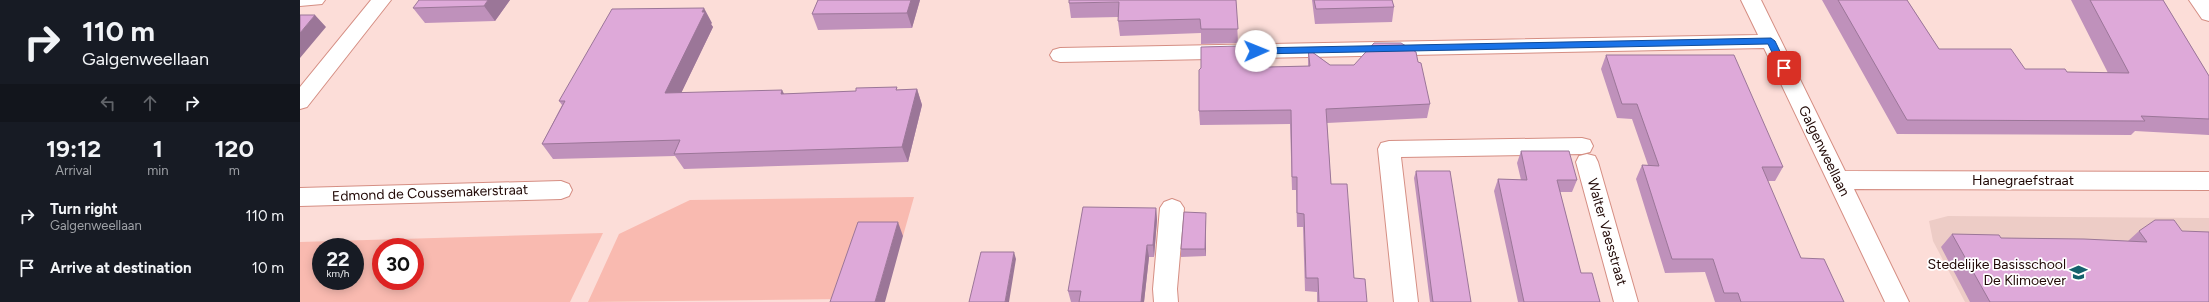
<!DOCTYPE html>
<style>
body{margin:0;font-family:Figtree,sans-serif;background:#242831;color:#f1f3f6;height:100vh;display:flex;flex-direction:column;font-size:15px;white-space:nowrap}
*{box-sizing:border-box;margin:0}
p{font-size:13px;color:#9ea1a6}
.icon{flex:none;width:22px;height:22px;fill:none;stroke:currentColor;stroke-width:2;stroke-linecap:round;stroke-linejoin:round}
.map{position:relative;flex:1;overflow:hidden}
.details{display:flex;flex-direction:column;background:#171b24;width:300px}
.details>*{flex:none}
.guide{background:#171b24;color:#f1f3f6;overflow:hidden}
.speed{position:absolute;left:12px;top:238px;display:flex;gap:8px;font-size:20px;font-weight:700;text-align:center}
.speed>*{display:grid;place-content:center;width:52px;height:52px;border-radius:50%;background:#171b24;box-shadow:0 2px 10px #0003;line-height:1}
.speed small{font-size:10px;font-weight:400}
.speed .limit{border:6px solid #d22;background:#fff;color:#111}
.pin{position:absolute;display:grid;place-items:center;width:34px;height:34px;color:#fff;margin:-17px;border-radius:8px;box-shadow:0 2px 6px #0006}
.me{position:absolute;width:44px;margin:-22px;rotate:89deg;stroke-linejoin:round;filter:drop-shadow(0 0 3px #0008)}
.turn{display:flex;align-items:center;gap:14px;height:84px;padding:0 16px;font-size:18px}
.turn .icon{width:52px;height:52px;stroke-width:2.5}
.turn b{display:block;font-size:28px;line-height:34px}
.lanes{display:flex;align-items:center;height:38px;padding:0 16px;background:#0003;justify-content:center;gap:20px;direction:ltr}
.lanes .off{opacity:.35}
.eta{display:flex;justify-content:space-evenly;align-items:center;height:68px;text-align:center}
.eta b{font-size:24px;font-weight:700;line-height:28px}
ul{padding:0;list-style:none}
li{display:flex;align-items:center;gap:12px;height:52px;padding:0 16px}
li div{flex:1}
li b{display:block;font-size:15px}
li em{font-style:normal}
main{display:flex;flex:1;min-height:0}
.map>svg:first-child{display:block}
.built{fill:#edccc6}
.green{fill:#f9bab0;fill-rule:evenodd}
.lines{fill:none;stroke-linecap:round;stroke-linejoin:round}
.minor-casing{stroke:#d58e83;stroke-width:2}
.minor{fill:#fff;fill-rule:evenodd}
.wall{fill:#bf91bb}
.shaded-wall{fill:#9b7698}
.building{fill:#dea9d9;stroke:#9b7698}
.route{fill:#1a73e8;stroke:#114b97}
.labels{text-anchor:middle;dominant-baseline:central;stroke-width:3.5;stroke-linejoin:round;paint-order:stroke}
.street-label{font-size:14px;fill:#200805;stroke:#fff}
.poi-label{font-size:14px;fill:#200805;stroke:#fff;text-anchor:end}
</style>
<main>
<section class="details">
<div class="guide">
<div class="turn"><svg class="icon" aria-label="right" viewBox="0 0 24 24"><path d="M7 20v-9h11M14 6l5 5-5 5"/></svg><div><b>110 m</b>Galgenweellaan</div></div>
<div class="lanes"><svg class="icon off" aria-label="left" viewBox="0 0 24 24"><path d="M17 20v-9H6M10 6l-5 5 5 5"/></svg><svg class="icon off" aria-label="ahead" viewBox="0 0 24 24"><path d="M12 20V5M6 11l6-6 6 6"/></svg><svg class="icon" aria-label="right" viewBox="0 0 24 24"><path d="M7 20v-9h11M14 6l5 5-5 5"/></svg></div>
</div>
<div class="eta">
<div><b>19:12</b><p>Arrival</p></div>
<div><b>1</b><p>min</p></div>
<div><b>120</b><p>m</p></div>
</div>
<ul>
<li><svg class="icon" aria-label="right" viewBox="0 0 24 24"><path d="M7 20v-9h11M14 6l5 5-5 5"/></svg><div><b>Turn right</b><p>Galgenweellaan</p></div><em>110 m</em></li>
<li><svg class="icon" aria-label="arrive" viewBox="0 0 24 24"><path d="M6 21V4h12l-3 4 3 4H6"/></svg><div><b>Arrive at destination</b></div><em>10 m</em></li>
</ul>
</section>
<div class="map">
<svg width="1909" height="302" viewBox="0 0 1909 302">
<rect width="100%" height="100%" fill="#fcddd8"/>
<path class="built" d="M1648 216 1909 218V302H1665L1633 241 1629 221Z"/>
<path class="green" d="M614 197 603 236 543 299 288 302 319 234 390 200Z
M303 233 270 302H0V242ZM21 247H55V281H21ZM81 247H115V281H81Z"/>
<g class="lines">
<defs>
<path id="minor" d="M0 0H25L22 4 0 6Z
M71 0H91L7 107 0 109V87Z
M1441 0H1461L1545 171 1909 172V190L1554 189 1609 302H1585L1464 48 760 62 753 60 750 55 753 50 760 48 1458 35Z
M1889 0H1909V21L1902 19Z
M1282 138 1290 140 1293 146 1290 152 1282 154 1101 157 1118 302H1094L1078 149 1081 143 1089 141Z
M1287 154 1295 156 1298 162 1338 302H1314L1276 162 1279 156Z
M261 181 269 184 272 190 269 196 261 199 0 206V188Z
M872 199 880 202 884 208 877 289 878 302H854L853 289 860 208 864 202Z"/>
</defs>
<use href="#minor" class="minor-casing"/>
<use href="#minor" class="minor"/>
</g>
<path class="wall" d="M210 0 195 21 125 23 113 8Z
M518 0H620L612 28 518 30 512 14Z
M936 0 938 43 901 44V33L820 36 818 21V17L771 18 769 3Z
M1012 0H1092L1094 7 1092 22 1015 24Z
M1522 0H1607L1639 49 1725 69 1767 72 1808 73 1771 0H1863L1909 76V135L1835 131 1831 135 1597 134Z
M412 23 411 24 413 27 381 93 484 94 617 89 622 105 608 162 384 169 375 156 253 159 242 144 262 105 259 101Z
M1008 49 1030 65 1130 104 1127 118 1027 123 1031 184 1054 278 1067 302H1017V292L1005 291 1003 227H997L996 190H992L990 124 900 125 899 111 968 67 1008 66Z
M1306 55 1483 167 1475 181H1467L1501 258 1544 302H1415L1405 272 1365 273 1336 179 1342 165H1348L1332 119 1317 118 1301 69Z
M1221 151 1277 180 1272 192H1260L1281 273 1300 302H1218L1194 191 1198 179 1221 180 1217 163Z
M1116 171 1171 302H1130L1114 178Z
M856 208 857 220 854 257H849L844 302H771L768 291Z
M906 220V256L881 257V249Z
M1839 231 1909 302H1670L1641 247 1652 234 1701 238 1828 241Z"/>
<path class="shaded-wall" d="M188 0H210L195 21 184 6Z
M611 0H620L612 28 607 13Z
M404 8 412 23 411 24 413 27 374 108 365 93Z
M15 15 26 27 0 58V33Z
M617 89 622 105 608 162 602 147Z
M482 90 490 105 481 94Z
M856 208 857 220 854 257 853 245Z
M906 213V256L905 249Z
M598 222 603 236 585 302H575Z
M847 245 849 257 844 302H841Z
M714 252 716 259 709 302H705Z"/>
<path class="building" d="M119 0H188L184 6 113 8Z
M518 0H611L607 13 512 14Z
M769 0H936L938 29H901L900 19 818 21 819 2 769 3Z
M1014 0H1092L1094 7 1016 9Z
M1538 0H1607L1639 49H1711L1725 69H1765L1767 72 1829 73 1790 0H1863L1909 76V119L1841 116 1845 121 1607 120Z
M404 8 402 12H405L365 93 482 90 481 94 556 91V88L597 87 596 90 617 89 602 147 374 154 380 140 242 144 265 101H259L312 9Z
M0 15H15L0 33Z
M1074 43H1101L1116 52 1118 62 1121 63 1130 104 1026 109 1031 184H1047L1054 278 1065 279 1067 302H1019L1018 278H1006L1004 214 997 213V177H992L991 110 899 111V70L901 68V47L939 46 968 67 1010 66 1008 49 1030 65H1054Z
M1306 55H1434L1483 167H1462L1501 258 1524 259 1544 302H1441L1438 293H1424L1413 259H1372L1342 165 1359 166 1337 104H1322Z
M1221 151H1269L1277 180H1257L1281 273H1292L1300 302H1224L1198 179 1227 180Z
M1116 171H1150L1171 302H1133Z
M783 207 856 208 853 245H847L841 302H779L781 291H768Z
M884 212 906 213 905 249H881Z
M1855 220H1874L1882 231 1909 232V302H1690L1652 234 1699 235 1701 238 1784 239 1847 242 1839 231Z
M558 222H598L575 302H530Z
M681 252H714L705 302H669Z"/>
<path class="route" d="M1471 38 1475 41 1488 68 1487 71H1481L1468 44 956 54 952 51 956 48Z"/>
<defs>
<symbol id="school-bare" viewBox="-9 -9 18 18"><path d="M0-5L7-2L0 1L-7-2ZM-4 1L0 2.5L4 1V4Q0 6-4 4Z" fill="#14616c" stroke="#fff" stroke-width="2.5" paint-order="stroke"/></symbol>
</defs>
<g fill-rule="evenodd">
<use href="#school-bare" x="1766" y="260" width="25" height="25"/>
</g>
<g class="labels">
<g class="street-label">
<text transform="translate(1524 151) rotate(64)">Galgenweellaan</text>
<text x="1723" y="180">Hanegraefstraat</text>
<text transform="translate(130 193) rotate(-2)">Edmond de Coussemakerstraat</text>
<text transform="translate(1307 232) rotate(74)">Walter Vaesstraat</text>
</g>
<g class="poi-label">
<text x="1766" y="264">Stedelijke Basisschool<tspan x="1766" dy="16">De Klimoever</tspan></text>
</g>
</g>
</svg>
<div class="speed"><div>22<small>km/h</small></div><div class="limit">30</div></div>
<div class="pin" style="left:1484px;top:68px;background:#d93025"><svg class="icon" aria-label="arrive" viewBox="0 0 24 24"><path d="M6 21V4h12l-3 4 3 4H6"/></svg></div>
<svg class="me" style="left:956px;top:51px" viewBox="-20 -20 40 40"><circle r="19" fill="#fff"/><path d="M0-13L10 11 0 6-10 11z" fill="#1a73e8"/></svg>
</div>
</main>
